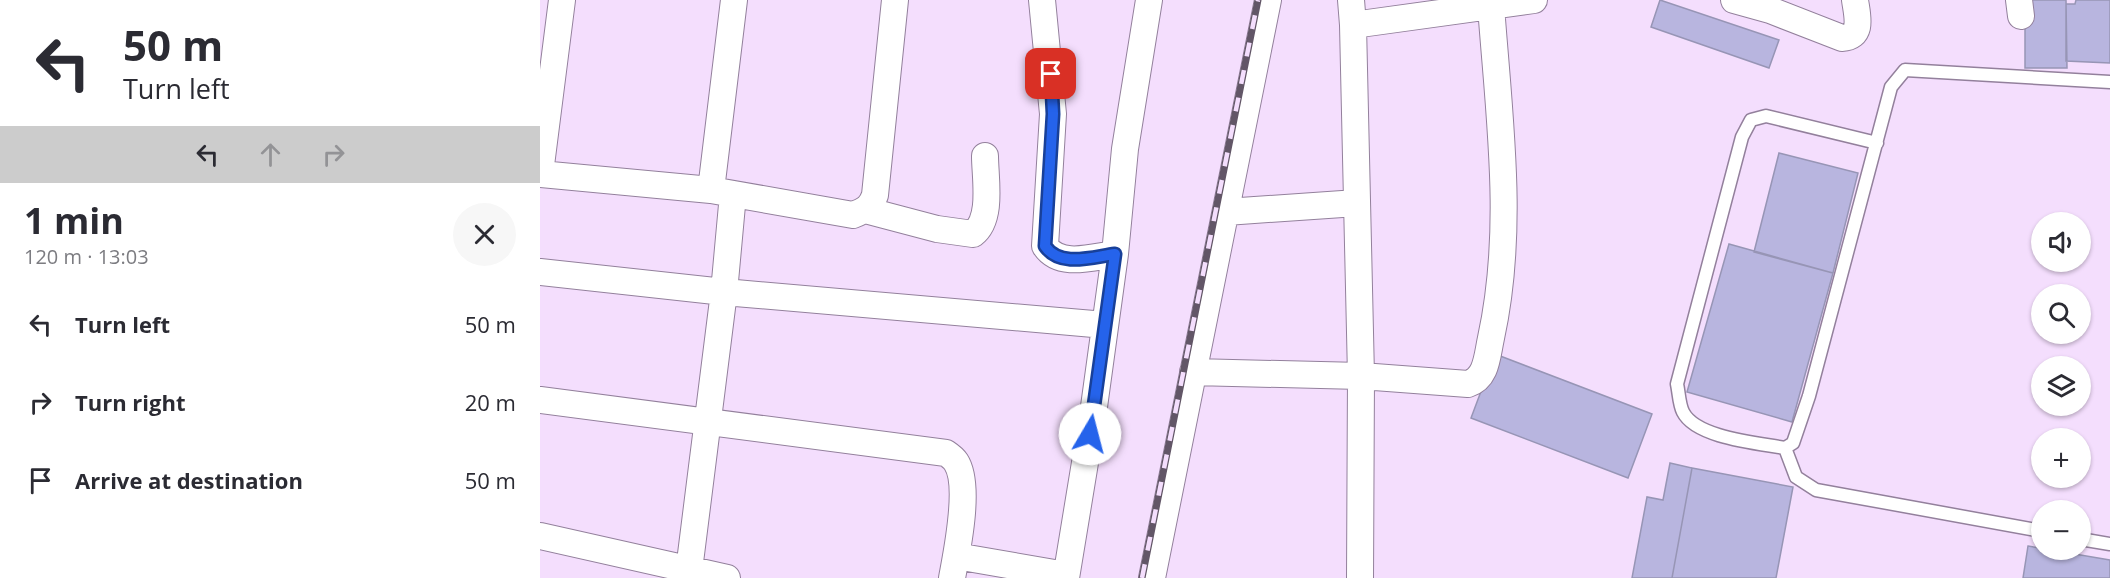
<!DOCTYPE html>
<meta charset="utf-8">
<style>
body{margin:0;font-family:"Open Sans",sans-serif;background:#f7f7f7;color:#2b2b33;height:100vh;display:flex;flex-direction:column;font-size:22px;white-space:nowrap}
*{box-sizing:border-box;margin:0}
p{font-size:20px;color:#7c7c81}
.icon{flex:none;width:33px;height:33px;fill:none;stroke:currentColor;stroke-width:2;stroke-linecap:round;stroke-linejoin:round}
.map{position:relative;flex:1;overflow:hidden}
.drawer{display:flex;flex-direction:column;background:#fff;width:540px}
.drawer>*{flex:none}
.hud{background:#fff;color:#2b2b33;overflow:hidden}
.fabs{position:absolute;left:1491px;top:212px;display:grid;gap:12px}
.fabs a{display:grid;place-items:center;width:60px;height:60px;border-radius:50%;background:#fff;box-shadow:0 2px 4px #0004;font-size:30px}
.pin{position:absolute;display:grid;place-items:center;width:51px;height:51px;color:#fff;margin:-26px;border-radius:12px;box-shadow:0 3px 9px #0006}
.me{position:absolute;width:66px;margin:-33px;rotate:8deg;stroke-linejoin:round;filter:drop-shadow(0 0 4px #0008)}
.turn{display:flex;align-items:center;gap:21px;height:126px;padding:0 24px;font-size:27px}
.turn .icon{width:78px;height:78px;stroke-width:2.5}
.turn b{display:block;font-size:42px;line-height:51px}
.lanes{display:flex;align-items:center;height:57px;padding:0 24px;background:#0003;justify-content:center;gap:30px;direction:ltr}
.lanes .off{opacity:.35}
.round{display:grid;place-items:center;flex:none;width:63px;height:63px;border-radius:32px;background:#f7f7f7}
.headline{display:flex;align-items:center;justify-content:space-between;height:102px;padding:0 24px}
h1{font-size:36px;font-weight:700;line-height:45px}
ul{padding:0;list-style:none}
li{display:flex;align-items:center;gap:18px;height:78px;padding:0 24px}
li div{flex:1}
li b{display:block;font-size:22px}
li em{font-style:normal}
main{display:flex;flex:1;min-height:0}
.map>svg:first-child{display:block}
.building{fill:#b8b5df;stroke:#9795b5;stroke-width:1.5}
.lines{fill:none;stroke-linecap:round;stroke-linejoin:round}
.lane-casing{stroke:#93809c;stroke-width:15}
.street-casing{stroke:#93809c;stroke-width:28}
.lane{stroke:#fff;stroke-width:12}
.street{stroke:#fff;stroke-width:26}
.rail-casing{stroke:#625667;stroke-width:7}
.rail{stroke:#f4defd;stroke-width:4.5;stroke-dasharray:14;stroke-linecap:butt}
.route-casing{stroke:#184099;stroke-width:15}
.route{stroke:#2563eb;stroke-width:10}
</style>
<main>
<section class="drawer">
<div class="hud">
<div class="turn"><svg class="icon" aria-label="left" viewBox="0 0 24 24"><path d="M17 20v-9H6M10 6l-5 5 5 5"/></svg><div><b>50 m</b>Turn left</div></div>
<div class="lanes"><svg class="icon" aria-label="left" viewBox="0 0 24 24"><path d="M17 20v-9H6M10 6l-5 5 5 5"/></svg><svg class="icon off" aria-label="ahead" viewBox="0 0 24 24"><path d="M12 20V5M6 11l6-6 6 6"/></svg><svg class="icon off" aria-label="right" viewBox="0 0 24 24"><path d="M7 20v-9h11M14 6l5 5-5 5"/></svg></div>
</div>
<div class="headline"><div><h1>1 min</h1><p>120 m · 13:03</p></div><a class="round"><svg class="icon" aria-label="close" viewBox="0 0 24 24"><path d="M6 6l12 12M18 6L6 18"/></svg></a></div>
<ul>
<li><svg class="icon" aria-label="left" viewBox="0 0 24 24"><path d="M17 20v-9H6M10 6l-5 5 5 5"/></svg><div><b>Turn left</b></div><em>50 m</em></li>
<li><svg class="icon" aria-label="right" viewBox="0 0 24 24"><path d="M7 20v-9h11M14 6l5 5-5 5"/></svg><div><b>Turn right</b></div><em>20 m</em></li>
<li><svg class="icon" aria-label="arrive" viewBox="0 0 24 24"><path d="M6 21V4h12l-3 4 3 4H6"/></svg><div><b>Arrive at destination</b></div><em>50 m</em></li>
</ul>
</section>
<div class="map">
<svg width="1570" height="578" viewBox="0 0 1570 578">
<rect width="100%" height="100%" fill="#f4defd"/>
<path class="building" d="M1120 0 1239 40 1229 68 1111 27Z
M1485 0H1526L1527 68H1485Z
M1536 0H1570V63L1526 61V4H1535Z
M1239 153 1318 173 1293 273 1214 252Z
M1189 244 1293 273 1252 422 1147 392Z
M955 354 1112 414 1088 478 931 418Z
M1130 463 1152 468 1132 578H1092L1107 497 1123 500Z
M1152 468 1253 487 1236 578H1132Z
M1488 546 1570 560V578H1483Z"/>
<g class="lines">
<defs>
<path id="lane" d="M1337 143 1226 116 1211 120 1202 137 1137 384C1139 393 1139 404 1143 412 1156 438 1218 443 1245 448L1253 443 1269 396 1351 87 1365 70 1570 82
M1245 448 1256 477 1276 490 1502 531
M1540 539 1570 544"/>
<path id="street" d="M502 0 513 114 505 246C520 268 552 257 575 254
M811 0 813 25
M1194 0 1230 10 1302 38C1324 37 1317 15 1315 0
M1479 0 1481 16
M0 173 22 0
M0 174 171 190 313 215C326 210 331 207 335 195L355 0
M171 190 194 0
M325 210 397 229 433 234C453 219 445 178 445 156
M686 212 817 203
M0 272 184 292 565 325
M653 372 821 376 928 384C947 378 947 356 951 338 975 228 959 117 951 6
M0 400 406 453C409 455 414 459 416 462 431 485 417 551 412 578
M0 536 187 578
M416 556 526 575
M148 578 184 292 193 194
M526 578 553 414 575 254 585 149 609 0
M612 578 728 0
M820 578 821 376 813 25 994 0"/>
</defs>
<use href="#lane" class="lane-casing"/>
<use href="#street" class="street-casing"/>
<use href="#lane" class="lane"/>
<use href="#street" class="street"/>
<defs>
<path id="rail" d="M602 578 718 0"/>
</defs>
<use href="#rail" class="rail-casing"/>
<use href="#rail" class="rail"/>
</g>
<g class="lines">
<defs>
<path id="route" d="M511 74 513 114 505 246C520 268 552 257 575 254L550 434"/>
</defs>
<use href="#route" class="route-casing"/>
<use href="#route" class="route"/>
</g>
</svg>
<div class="fabs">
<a><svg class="icon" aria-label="sound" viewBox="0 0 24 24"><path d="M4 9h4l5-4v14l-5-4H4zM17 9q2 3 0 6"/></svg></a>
<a><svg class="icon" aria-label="search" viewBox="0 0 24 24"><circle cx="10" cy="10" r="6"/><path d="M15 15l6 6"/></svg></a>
<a><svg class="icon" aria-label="layers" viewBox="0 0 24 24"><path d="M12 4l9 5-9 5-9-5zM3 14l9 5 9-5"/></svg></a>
<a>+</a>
<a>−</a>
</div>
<div class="pin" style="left:511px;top:74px;background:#d93025"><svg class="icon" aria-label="arrive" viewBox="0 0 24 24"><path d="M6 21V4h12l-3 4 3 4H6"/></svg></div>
<svg class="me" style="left:550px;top:434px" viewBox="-20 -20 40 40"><circle r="19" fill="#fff"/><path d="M0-13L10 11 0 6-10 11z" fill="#2563eb"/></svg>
</div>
</main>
